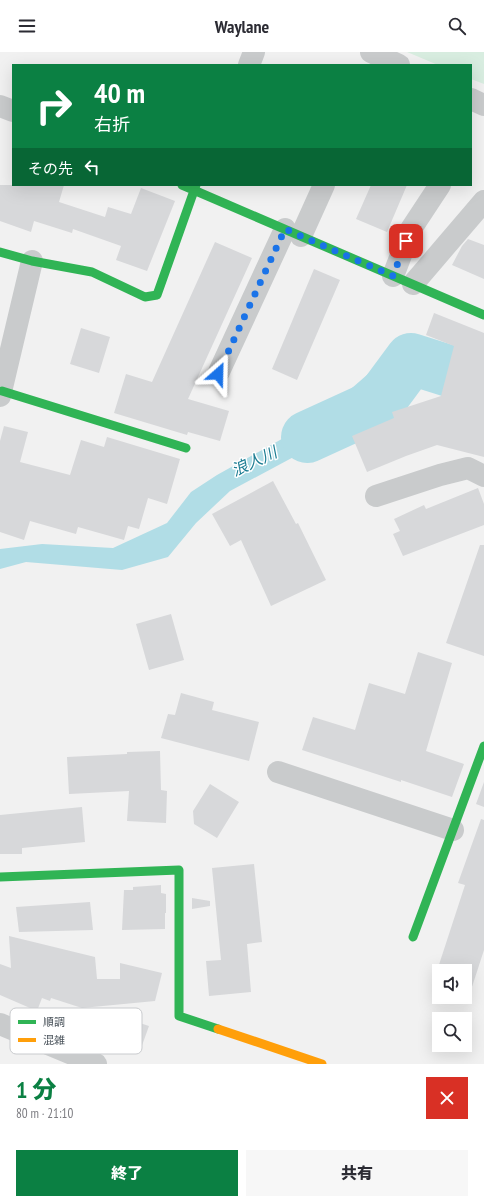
<!DOCTYPE html>
<html lang="ja">
<meta charset="utf-8">
<style>
body{margin:0;font-family:"PT Sans Narrow","Noto Sans JP",sans-serif;background:#f7f7f7;color:#2b2b33;height:100vh;display:flex;flex-direction:column;font-size:15px;white-space:nowrap}
*{box-sizing:border-box;margin:0}
p{font-size:13px;color:#7c7c81}
.icon{flex:none;width:22px;height:22px;fill:none;stroke:currentColor;stroke-width:2;stroke-linecap:round;stroke-linejoin:round}
.map{position:relative;height:1012px;overflow:hidden}
.details{display:flex;flex-direction:column;background:#fff;flex:1}
.details>*{flex:none}
.hud{position:absolute;left:12px;top:12px;width:460px;height:122px;border-radius:0px;box-shadow:0 4px 16px #0002;background:#0b8043;color:#fff;overflow:hidden}
.tools{position:absolute;left:432px;top:912px;display:grid;gap:8px}
.tools a{display:grid;place-items:center;width:40px;height:40px;border-radius:0px;background:#fff;box-shadow:0 4px 16px #0002;font-size:20px}
.pin{position:absolute;display:grid;place-items:center;width:34px;height:34px;color:#fff;margin:-17px;border-radius:8px;box-shadow:0 2px 6px #0006}
.me{position:absolute;width:44px;margin:-22px;rotate:25deg;stroke-linejoin:round;filter:drop-shadow(0 0 3px #0008)}
.turn{display:flex;align-items:center;gap:14px;height:84px;padding:0 16px;font-size:18px}
.turn .icon{width:52px;height:52px;stroke-width:2.5}
.turn b{display:block;font-size:28px;line-height:34px}
.then{display:flex;align-items:center;height:38px;padding:0 16px;background:#0003;gap:8px;font-size:15px}
.round{display:grid;place-items:center;flex:none;width:42px;height:42px;border-radius:0px;background:#f7f7f7}
.summary{display:flex;align-items:center;justify-content:space-between;height:68px;padding:0 16px}
h1{font-size:24px;font-weight:800;line-height:30px;color:#0b8043}
.cta{display:flex;gap:8px;margin-top:auto;padding:8px 16px}
.cta a{flex:1;height:46px;border-radius:0px;background:#0b8043;color:#fff;font-size:16px;font-weight:800;line-height:46px;text-align:center}
.cta a+a{background:#f7f7f7;color:#2b2b33}
header{display:flex;justify-content:space-between;align-items:center;height:52px;padding:0 16px;background:#fff;font-size:18px;font-weight:800}
.map>svg:first-child{display:block}
.green{fill:#d8ede0}
.water{fill:#b1dde6}
.lines{fill:none;stroke-linecap:round;stroke-linejoin:round}
.river{stroke:#b1dde6;stroke-width:52}
.building{fill:#d7d8da}
.street{stroke:#c9cbcc;stroke-width:22}
.fast{stroke:#30b455;stroke-width:9}
.slow{stroke:#ff9f0a;stroke-width:9}
.route{stroke:#1a73e8;stroke-width:7;stroke-dasharray:0 12.6}
.labels{text-anchor:middle;dominant-baseline:central;stroke-width:3;stroke-linejoin:round;paint-order:stroke}
.water-label{font-size:16px;font-style:italic;fill:#1d7d93;stroke:#fff}
.key{fill:#fff;stroke:#c9cbce;stroke-width:1}
.key-label{font-size:11px;fill:#4a535b}
</style>
<header><svg class="icon" aria-label="menu" viewBox="0 0 24 24"><path d="M4 6h16M4 12h16M4 18h16"/></svg>Waylane<svg class="icon" aria-label="search" viewBox="0 0 24 24"><circle cx="10" cy="10" r="6"/><path d="M15 15l6 6"/></svg></header>
<div class="map">
<svg width="484" height="1012" viewBox="0 0 484 1012">
<rect width="100%" height="100%" fill="#f1f1f1"/>
<path class="green" d="M407 0H484V32L471 27V13H438Z"/>
<path class="water" d="M406 289 484 316 446 326 411 317 383 346 355 372 230 439 196 471 168 505 122 518 26 510 0 517V497L42 492 113 496 167 471 191 440 217 423 314 369Z"/>
<g class="lines">
<path class="river" d="M307 385 377 353 411 307 484 330"/>
</g>
<path class="building" d="M0 133H64L59 150 105 165 108 155 131 162 141 136 175 149 147 219 116 208 121 194 73 177 72 181 34 169 31 180 0 169Z
M371 133H407L387 180 356 167Z
M468 187 484 193V227L452 213 462 194Z
M215 190 252 206 188 347 229 359 220 389 188 380 187 383 114 361 126 322 152 330Z
M314 217 340 228 297 328 272 317Z
M434 261 484 281V405L437 393 406 404 367 420 352 384 394 366 392 360 441 344 454 294 426 283Z
M81 276 110 285 99 321 70 312Z
M4 374 28 380 20 410 70 423 81 388 104 395 107 385 180 407 167 452 148 446 139 477 128 474 124 488 78 475 76 482 30 469 24 488 0 480V389Z
M273 429 296 472 298 471 326 528 271 554 241 488 230 494 212 462Z
M478 436 484 452V473L403 504 393 482 400 479 394 467 424 453 426 457Z
M480 493H484V604L446 591Z
M171 562 184 608 149 618 136 572Z
M418 600 452 611 426 699 464 712 452 745 401 728V730L302 698 313 665 355 678 369 631 405 642Z
M181 641 214 650 212 658 259 670 249 709 161 686 168 662 175 663Z
M160 699 161 738 167 739 166 771 127 769 129 739 69 742 67 705 127 702V700Z
M484 730V755L476 752Z
M210 732 239 750 217 786 194 772 193 759Z
M82 755 85 790 22 796V802H0V763Z
M481 767 484 768V898L470 941 465 939V919H439V930L434 928 465 833 458 831Z
M254 812 262 890 247 892 251 940 209 944 206 909 221 908 212 816Z
M161 833V841L166 842V861H165V877L122 878 124 838H133V835Z
M192 846 210 849V854L192 857Z
M90 850 93 878 19 880 16 855Z
M9 884 95 905 97 927H120V911L162 921 155 949 82 956 51 946 50 949 42 946 37 959 0 943V912L11 916Z
M109 961 149 974 140 999 101 984Z"/>
<g class="lines">
<path class="street" d="M371 0 399 13
M249 13 254 0
M471 47 484 53
M0 54 13 59
M301 184 324 133
M393 224 411 177 440 133
M413 232 484 149
M218 322 285 177
M0 344 32 209
M376 444 440 423 468 416 484 424
M278 720 453 778
M0 972 96 1012"/>
<path class="fast" d="M182 133 484 263
M0 200 32 209 92 220 145 245 157 243 196 133
M2 339 186 396
M0 825 179 818V964L218 977
M413 885 484 694"/>
<path class="slow" d="M218 977 322 1012"/>
</g>
<g class="lines">
<path class="route" d="M218 322 285 177 393 224 406 189"/>
</g>
<g class="labels">
<g class="water-label">
<text transform="translate(254 409) rotate(-25)">浪人川</text>
</g>
</g>
<rect x="10" y="956" width="132" height="46" rx="6" class="key"/>
<rect x="18" y="968" width="18" height="4" fill="#30b455"/>
<rect x="18" y="986" width="18" height="4" fill="#ff9f0a"/>
<g class="key-label">
<text x="43" y="974">順調</text>
<text x="43" y="992">混雑</text>
</g>
</svg>
<div class="tools">
<a><svg class="icon" aria-label="sound" viewBox="0 0 24 24"><path d="M4 9h4l5-4v14l-5-4H4zM17 9q2 3 0 6"/></svg></a>
<a><svg class="icon" aria-label="search" viewBox="0 0 24 24"><circle cx="10" cy="10" r="6"/><path d="M15 15l6 6"/></svg></a>
</div>
<div class="pin" style="left:406px;top:189px;background:#d93025"><svg class="icon" aria-label="arrive" viewBox="0 0 24 24"><path d="M6 21V4h12l-3 4 3 4H6"/></svg></div>
<svg class="me" style="left:218px;top:322px" viewBox="-20 -20 40 40"><path d="M0-17L14 15 0 8-14 15z" fill="#1a73e8" stroke="#fff" stroke-width="4"/></svg>
<div class="hud">
<div class="turn"><svg class="icon" aria-label="right" viewBox="0 0 24 24"><path d="M7 20v-9h11M14 6l5 5-5 5"/></svg><div><b>40 m</b>右折</div></div>
<div class="then">その先<svg class="icon" aria-label="left" viewBox="0 0 24 24"><path d="M17 20v-9H6M10 6l-5 5 5 5"/></svg></div>
</div>
</div>
<section class="details">
<div class="summary"><div><h1>1 分</h1><p>80 m · 21:10</p></div><a class="round" style="background:#d93025;color:#fff"><svg class="icon" aria-label="close" viewBox="0 0 24 24"><path d="M6 6l12 12M18 6L6 18"/></svg></a></div>
<div class="cta"><a>終了</a><a>共有</a></div>
</section>
